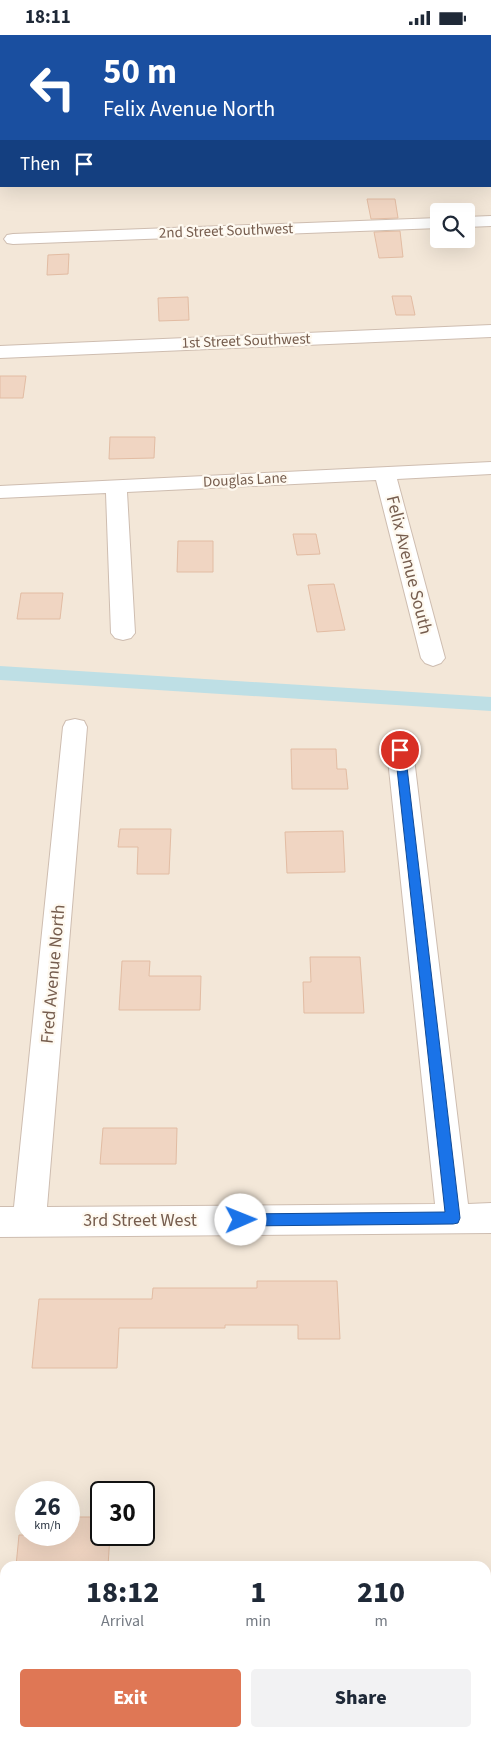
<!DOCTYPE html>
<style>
body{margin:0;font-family:"Source Sans 3",sans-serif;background:#f2f2f3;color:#1f2937;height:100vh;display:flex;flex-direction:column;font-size:19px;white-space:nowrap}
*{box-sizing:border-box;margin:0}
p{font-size:16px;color:#747a83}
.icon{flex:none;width:28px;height:28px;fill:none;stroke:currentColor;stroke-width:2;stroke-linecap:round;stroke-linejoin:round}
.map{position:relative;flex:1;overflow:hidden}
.panel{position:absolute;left:0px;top:1526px;width:491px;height:176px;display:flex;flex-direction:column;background:#fff;border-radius:15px 15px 0 0;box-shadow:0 5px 20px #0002}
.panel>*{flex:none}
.top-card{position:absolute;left:0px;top:0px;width:491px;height:152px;box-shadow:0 5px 20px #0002;background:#1a4fa0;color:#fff;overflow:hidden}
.fabs{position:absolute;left:430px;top:168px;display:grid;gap:10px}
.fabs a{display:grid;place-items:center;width:45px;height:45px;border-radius:5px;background:#fff;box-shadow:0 5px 20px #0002;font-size:25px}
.speed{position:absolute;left:15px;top:1446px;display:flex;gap:10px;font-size:25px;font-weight:700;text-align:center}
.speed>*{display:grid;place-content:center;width:65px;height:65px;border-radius:50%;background:#fff;box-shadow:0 5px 20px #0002;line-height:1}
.speed small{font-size:12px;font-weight:400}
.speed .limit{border:2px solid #111;border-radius:8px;background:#fff;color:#111}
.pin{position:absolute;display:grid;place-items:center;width:42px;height:42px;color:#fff;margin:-21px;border:2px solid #fff;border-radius:50%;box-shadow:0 1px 5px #0007}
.me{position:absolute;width:55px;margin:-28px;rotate:89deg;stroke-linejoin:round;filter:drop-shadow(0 0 4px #0008)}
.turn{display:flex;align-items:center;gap:18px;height:105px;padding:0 20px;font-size:22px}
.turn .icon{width:65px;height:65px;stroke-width:2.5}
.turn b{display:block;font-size:35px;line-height:42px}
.then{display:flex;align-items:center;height:48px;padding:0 20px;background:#0003;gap:10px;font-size:19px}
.eta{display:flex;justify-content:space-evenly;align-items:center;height:85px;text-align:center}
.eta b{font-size:30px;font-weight:800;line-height:35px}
.button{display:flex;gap:10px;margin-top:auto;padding:10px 20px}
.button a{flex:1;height:58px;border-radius:5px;background:#df7755;color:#fff;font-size:20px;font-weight:800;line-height:58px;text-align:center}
.button a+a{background:#f2f2f3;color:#1f2937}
.status{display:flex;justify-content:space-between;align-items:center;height:35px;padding:0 25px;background:#fff;direction:ltr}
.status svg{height:14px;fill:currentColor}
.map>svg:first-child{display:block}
.residential{fill:#f3e7d8;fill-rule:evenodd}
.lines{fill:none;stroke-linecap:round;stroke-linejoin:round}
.canal{fill:#bedfe5;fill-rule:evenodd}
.building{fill:#f0d5c2;stroke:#e2bca3}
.minor-casing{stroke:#cebdb0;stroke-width:2}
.minor{fill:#fff;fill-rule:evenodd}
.route{fill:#1a73e8;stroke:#114b97}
.labels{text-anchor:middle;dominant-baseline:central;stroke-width:4.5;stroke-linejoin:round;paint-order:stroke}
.far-street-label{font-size:15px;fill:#765d4e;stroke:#fef9f0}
.street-label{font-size:18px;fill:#765d4e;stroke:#fef9f0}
</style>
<div class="status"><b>18:11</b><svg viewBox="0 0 49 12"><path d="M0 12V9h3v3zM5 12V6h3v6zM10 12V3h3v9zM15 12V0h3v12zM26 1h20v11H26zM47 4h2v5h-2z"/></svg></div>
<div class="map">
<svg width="491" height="1702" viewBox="0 0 491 1702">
<rect width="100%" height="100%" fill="#fcf5e9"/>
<path class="residential" d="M0 0H491V1702H0ZM1 1H490V151H1ZM439 176H466V204H439ZM26 1458H69V1500H26ZM101 1458H144V1500H101ZM5 1531H486V1698H5Z"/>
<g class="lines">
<path class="canal" d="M0 631 491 662V676L0 645Z"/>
</g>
<path class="building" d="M367 164H395L398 183 371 184Z
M400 196 403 222 379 223 374 197Z
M69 219 68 239 47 240 48 220Z
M392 261H411L415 280H396Z
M188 262 189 285 159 286 158 263Z
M0 341H26L23 363H0Z
M110 402H155L154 423 109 424Z
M293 499H316L320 519 297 520Z
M178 506H213V537H177Z
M334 549 345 595 317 597 308 550Z
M21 558H63L60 584H17Z
M291 714H336L337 734H346L348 754H292Z
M120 794H171L169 839H137L138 812H118Z
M343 796 345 837 287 838 285 797Z
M310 922H360L364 978H304L303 947H311Z
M122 926H150L149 941H201L200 975H119Z
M103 1093H177L176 1129H100Z
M257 1246H337L340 1304H298V1290H225V1293H119L117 1333H32L39 1264H152L153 1253H257Z
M69 1482H101V1500H110L108 1531H16L19 1500H69Z"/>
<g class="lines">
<defs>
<path id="minor" d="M447 0H461L462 1H448Z
M490 73 491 74V85L490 84Z
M491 181V191L466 192V182Z
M439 183V193L13 209 7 208 4 204 7 200 13 199Z
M491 290V302L0 323V311Z
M491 427V439L397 444 445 623 441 628 433 631 425 628 421 623 376 445 127 457 135 598 131 603 123 605 115 603 111 598 106 458 0 463V451Z
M75 684 84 686 87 692 47 1172 435 1169 387 715 391 709 400 706 409 709 413 715 468 1169 491 1168V1198L0 1202V1172H14L63 692 66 686Z
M486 1622H491V1662H486Z
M0 1628H5V1668H0Z"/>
</defs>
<use href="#minor" class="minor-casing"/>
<use href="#minor" class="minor"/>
</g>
<path class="route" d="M400 711 405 715 460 1183 458 1188 453 1189 241 1191 236 1189 234 1185 236 1180 241 1179 445 1177 395 715Z"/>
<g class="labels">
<g class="far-street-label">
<text transform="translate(226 196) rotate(-2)">2nd Street Southwest</text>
<text transform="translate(246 306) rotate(-2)">1st Street Southwest</text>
<text transform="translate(245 445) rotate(-3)">Douglas Lane</text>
</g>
<g class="street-label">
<text transform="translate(409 530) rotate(76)">Felix Avenue South</text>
<text transform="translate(53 939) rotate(-85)">Fred Avenue North</text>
<text x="140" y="1185">3rd Street West</text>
</g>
</g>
</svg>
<div class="fabs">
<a><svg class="icon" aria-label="search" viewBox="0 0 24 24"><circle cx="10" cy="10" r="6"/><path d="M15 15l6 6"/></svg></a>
</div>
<div class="speed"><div>26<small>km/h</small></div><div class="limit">30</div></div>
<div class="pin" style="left:400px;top:715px;background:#d93025"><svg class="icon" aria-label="arrive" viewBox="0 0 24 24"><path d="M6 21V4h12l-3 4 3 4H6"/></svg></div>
<svg class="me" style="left:241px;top:1185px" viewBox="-20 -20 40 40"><circle r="19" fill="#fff"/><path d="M0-13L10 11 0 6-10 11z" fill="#1a73e8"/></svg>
<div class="top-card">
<div class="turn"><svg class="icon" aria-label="left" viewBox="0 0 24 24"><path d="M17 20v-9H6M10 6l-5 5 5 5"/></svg><div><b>50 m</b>Felix Avenue North</div></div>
<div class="then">Then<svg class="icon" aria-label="arrive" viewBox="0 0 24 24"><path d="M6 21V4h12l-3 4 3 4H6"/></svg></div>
</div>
<section class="panel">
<div class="eta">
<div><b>18:12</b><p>Arrival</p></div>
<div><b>1</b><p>min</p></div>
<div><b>210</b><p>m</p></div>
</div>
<div class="button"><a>Exit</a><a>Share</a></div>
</section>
</div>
